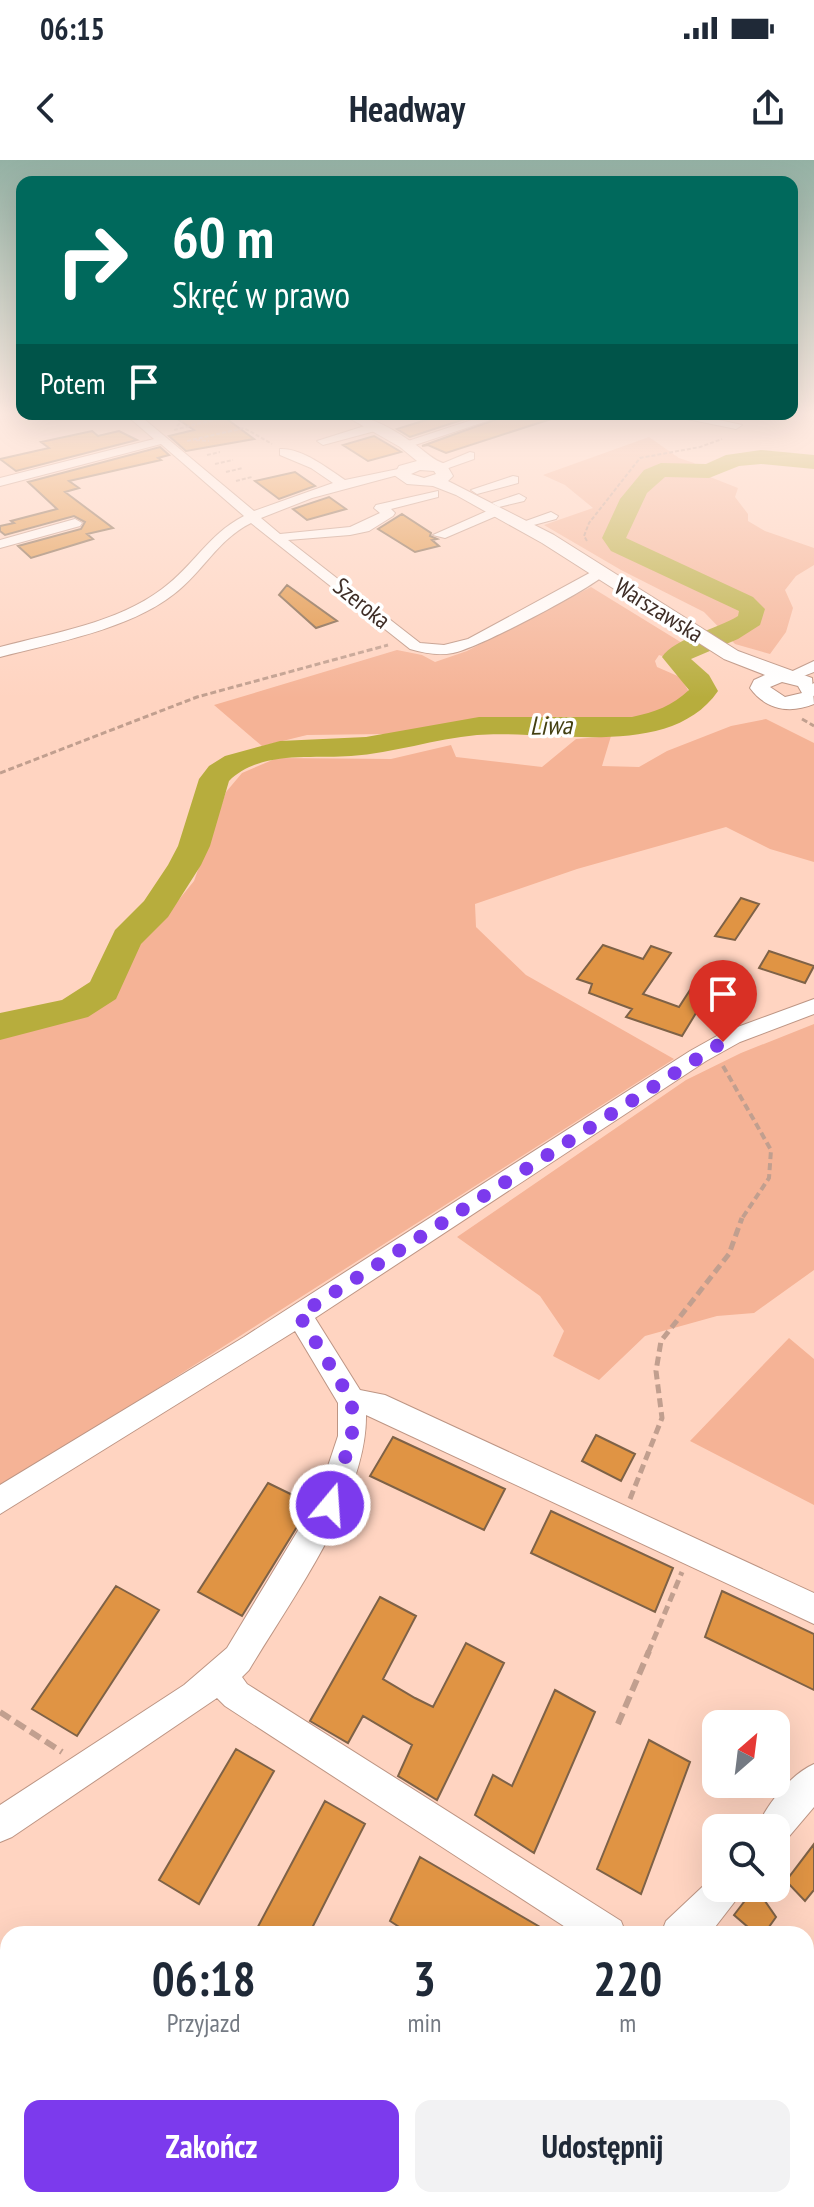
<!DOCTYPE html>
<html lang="pl">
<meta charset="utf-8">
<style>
body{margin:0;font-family:"PT Sans Narrow",sans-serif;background:#f2f2f3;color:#1f2937;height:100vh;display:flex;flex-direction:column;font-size:30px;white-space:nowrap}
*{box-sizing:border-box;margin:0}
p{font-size:26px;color:#747a83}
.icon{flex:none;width:44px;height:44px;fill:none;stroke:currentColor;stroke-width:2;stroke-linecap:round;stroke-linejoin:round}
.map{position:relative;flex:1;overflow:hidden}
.side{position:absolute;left:0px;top:1766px;width:814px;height:282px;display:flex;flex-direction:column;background:#fff;border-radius:24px 24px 0 0;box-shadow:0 8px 32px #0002}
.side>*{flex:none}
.banner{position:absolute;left:16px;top:16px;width:782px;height:244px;border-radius:16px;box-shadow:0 8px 32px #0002;background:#00695c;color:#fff;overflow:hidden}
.needle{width:52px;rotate:28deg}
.buttons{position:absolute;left:702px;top:1550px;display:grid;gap:16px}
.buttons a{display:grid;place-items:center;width:88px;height:88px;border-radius:16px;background:#fff;box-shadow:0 8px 32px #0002;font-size:40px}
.pin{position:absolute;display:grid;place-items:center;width:68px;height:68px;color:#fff;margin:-82px -34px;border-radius:50% 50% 50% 0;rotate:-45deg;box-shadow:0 0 8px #0007}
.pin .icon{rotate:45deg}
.me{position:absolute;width:88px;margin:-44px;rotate:18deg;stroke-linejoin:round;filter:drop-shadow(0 0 6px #0008)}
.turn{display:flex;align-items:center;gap:28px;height:168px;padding:0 24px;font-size:36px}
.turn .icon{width:104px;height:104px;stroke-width:2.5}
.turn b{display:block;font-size:56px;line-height:68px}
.then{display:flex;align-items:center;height:76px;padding:0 24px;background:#0003;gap:16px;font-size:30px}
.eta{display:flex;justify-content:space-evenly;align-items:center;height:136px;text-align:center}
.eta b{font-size:48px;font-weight:700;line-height:56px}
.action{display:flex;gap:16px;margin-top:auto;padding:16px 24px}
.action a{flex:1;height:92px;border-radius:16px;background:#7c3aed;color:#fff;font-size:32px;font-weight:700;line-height:92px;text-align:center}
.action a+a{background:#f2f2f3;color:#1f2937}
.status{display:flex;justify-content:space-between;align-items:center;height:56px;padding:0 40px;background:#fff;direction:ltr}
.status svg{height:22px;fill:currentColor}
header{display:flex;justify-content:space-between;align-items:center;height:104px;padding:0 24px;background:#fff;font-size:36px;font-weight:700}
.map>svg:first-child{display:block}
.green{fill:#f5b396}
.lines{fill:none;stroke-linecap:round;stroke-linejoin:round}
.river{fill:#b7ad3d;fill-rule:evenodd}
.building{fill:#e09444;stroke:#7e6247;stroke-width:2}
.minor-casing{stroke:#bd9584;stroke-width:2}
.major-casing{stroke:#bd9584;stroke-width:2}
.path-far4{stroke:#c19f8f;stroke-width:2;stroke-dasharray:4 2;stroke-linecap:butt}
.path-far3{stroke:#c19f8f;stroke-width:3;stroke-dasharray:6 3;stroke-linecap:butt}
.path-far2{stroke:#c19f8f;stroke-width:4;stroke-dasharray:7 4;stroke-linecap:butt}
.path-far1{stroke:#c19f8f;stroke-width:5;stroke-dasharray:9 5;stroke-linecap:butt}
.path{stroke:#c19f8f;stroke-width:6;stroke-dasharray:12 6;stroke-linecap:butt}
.minor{fill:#fff;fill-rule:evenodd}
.major{fill:#fff;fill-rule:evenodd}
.route{stroke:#7c3aed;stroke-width:14;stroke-dasharray:0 25.2}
.labels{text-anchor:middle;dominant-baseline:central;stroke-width:7;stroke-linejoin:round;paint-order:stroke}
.far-street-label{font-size:24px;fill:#3e2d26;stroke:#fff}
.far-water-label{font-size:26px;font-style:italic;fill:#444012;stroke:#fff}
</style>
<div class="status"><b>06:15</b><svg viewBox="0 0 49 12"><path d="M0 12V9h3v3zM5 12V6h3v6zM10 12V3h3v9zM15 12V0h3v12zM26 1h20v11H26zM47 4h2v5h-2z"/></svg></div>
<header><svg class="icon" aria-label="back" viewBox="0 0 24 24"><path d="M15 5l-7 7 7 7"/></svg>Headway<svg class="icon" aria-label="share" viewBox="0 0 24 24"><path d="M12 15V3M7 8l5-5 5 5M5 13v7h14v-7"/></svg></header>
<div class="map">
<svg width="814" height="2047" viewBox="0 0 814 2047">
<rect width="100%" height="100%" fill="#ffd4c1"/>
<path class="green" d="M649 277 679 298 694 303 705 315 738 328 735 337 748 354V361L765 371 814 388V405L796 416 785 430 793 448 786 472 770 494 735 484 704 452 621 410 544 365 593 348 565 325 543 315Z
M591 427 687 486 668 498 659 495 655 501 657 507 680 517 691 535 667 554 618 562 512 563 482 561 386 574 307 575 262 586 214 545 397 490 422 495 435 502 467 491Z
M766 559 814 583V702L770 689 726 667 577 709 475 744 476 767 526 815 674 899 0 1329V878L75 857 123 817 133 786 160 763 194 721 226 632 242 613 277 598 391 599 451 585 456 597 542 607 576 579 611 576 602 606 639 607 667 591 731 566Z
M814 864V1110L754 1153 717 1156 645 1176 599 1220 553 1196 564 1171 540 1136 457 1077 686 920 741 893Z
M789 1178 814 1199V1345L690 1281Z"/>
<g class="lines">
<path class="river" d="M761 290 814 295V309L761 304 739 306 709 318 665 317 647 333 626 378 753 437 765 449 760 465 738 479 691 499 709 515 718 531C670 601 549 569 477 575 434 579 394 593 351 596 312 599 260 590 229 621L210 686 201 705 168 757 141 784 116 839 88 857 0 880V853L62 840 90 822 115 770 144 741 168 705 178 686 199 619 209 606 225 596 280 581 366 577 479 557H632C655 552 672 546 689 530L662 497C675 478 717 469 738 456L739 451 611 391 602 378 620 339 644 310 661 303 706 304 726 295Z"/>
</g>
<path class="building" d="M170 254H220L254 279 186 291 169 276 194 270Z
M445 254H480L410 277 397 269Z
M511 254H553L554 258 446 293 428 285 422 286Z
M92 271 98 276 119 271 137 280 16 311 0 299 49 288 41 282Z
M374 276 401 292 368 301 343 285Z
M160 287 169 295 158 298 161 300 69 321 79 328 65 332 113 368 87 374 93 379 31 398 18 386 81 369 85 362 74 356 5 375 0 371V366L14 363 11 361 57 349 28 322Z
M295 312 315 326 279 339 255 321Z
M329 337 346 349 307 360 293 349Z
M402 354 431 373 430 376 437 379 432 380 439 386 415 392 378 369Z
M287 425 337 461 316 468 279 435Z
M741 738 759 744 735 780 715 776Z
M603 785 643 799 651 786 671 793 643 834 679 847 701 813 747 829 737 846 707 835 682 876 626 857 632 849 589 833 592 824 577 819Z
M769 791 814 806 805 823 759 808Z
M596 1275 635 1294 621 1321 582 1301Z
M393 1277 505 1329 484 1370 370 1316Z
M268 1323 311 1344 242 1456 198 1432Z
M551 1351 673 1408 655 1452 531 1393Z
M116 1426 159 1450 77 1576 32 1549Z
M722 1431 814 1474V1530L705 1477Z
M380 1437 416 1456 383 1519 415 1538 433 1547 466 1483 504 1503 437 1640 398 1616 412 1585 363 1556 348 1583 310 1561Z
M555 1530 595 1552 534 1693 475 1655 493 1615 512 1626Z
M649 1580 690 1602 641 1734 597 1709Z
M236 1589 274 1611 199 1744 159 1720Z
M325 1641 365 1664 309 1774H254Z
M814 1684V1730L805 1741 786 1721Z
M420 1697 552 1774H410L390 1761Z
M758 1731 776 1757 764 1774H756L734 1755 747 1738 749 1740Z"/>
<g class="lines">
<defs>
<path id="minor" d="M125 254H138L254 351 333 323 311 308 280 295V289C302 288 327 308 345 320L403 308 409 312 312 338 261 358 280 374 350 367 380 353 374 348 376 345 438 331V337L391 349 395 353 393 356 369 371 350 375 288 380 420 483 444 485 468 479 595 410H605L607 413C589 430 478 488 453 493 438 496 424 493 410 489L251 363C217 380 203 412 174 434 130 469 54 483 0 497V487C53 473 117 463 162 429 194 406 207 375 244 356L161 284 0 326V318L154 279Z
M490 254H508L409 287 399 284Z
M663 254H691L742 265 736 269Z
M371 264 377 268 375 271 323 285 317 281Z
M470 292 474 293V299L440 311 434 307Z
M513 316 518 317V323L477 334 471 330Z
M519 334 526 338 524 341 499 347 492 343Z
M496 347 503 351 501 354 445 378 433 375Z
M551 352 558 356 556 359 530 366 523 362Z
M75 359 82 363 80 366 0 388V380Z
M814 501V512L788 522 780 517Z
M814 523V536L807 534 806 528Z
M814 839V854L740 882 706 901 315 1158 360 1230 385 1235 814 1433V1464L366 1255C367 1338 291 1439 249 1510L242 1517 247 1524 621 1761 626 1774H576L225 1546 217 1538 12 1677 0 1682V1645L184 1525 227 1488 317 1339 338 1276V1243L295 1171 0 1354V1325L244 1177 690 891 724 872Z
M814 1604V1647L786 1680 776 1684V1668H757C766 1645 791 1614 814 1604Z
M716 1714V1728H742L736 1740 712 1771 707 1774H661L666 1761Z"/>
<path id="major" d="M342 254C367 254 392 268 413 283 424 290 433 301 446 304L453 316 448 321 554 375 738 491 812 518 814 544C790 554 766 550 750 528L754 520 765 515 724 499 542 383 456 335 433 326 407 324 394 315 399 306 417 301 400 287ZM420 310 434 311 436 314 424 318 411 314ZM782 522 798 526 802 533 785 537 770 527Z"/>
</defs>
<use href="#minor" class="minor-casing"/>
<use href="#major" class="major-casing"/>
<path class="path-far4" d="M177 266 182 261
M174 270 237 254
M196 280 209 281
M187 281 244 268 272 284
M207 295 220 292
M215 304 233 300
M226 312 243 308
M236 321 252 317
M587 381 584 376 589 363 640 298 700 287 722 279"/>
<path class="path-far3" d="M802 559 814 566
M0 613 197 537 388 485"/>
<path class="path-far2" d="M723 906 771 990 769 1018 741 1060"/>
<path class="path-far1" d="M630 1339 662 1258 656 1211 661 1181 729 1094 742 1058
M648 1493 682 1412"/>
<path class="path" d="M0 1552 62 1592
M618 1564 649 1491"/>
<use href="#minor" class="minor"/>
<use href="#major" class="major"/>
</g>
<linearGradient id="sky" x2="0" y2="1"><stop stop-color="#94b1a4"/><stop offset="0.47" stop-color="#ffece3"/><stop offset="1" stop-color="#ffece3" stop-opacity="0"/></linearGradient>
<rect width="814" height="538" fill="url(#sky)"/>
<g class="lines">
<path class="route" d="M330 1345 352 1276V1241L299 1155 723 882"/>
</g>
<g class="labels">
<g class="far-street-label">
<text transform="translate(362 443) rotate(39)">Szeroka</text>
<text transform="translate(659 450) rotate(32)">Warszawska</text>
</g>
<g class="far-water-label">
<text transform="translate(551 565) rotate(-1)">Liwa</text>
</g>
</g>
</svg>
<div class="buttons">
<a><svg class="needle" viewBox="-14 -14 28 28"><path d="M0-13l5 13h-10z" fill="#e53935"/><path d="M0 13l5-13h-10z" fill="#747a83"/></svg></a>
<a><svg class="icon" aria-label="search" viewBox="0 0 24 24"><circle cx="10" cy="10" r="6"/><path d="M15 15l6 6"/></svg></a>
</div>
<div class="pin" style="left:723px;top:882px;background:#d93025"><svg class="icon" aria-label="arrive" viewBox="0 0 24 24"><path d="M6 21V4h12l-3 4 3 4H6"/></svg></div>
<svg class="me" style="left:330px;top:1345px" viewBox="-20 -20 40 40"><circle r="17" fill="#7c3aed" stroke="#fff" stroke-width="3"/><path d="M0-11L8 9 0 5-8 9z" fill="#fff"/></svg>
<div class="banner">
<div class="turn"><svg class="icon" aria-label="right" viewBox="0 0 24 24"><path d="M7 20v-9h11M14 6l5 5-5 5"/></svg><div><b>60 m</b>Skręć w prawo</div></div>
<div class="then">Potem<svg class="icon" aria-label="arrive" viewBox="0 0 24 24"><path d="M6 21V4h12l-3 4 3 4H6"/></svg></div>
</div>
<section class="side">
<div class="eta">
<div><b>06:18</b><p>Przyjazd</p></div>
<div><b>3</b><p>min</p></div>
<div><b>220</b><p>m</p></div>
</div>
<div class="action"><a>Zakończ</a><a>Udostępnij</a></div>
</section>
</div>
